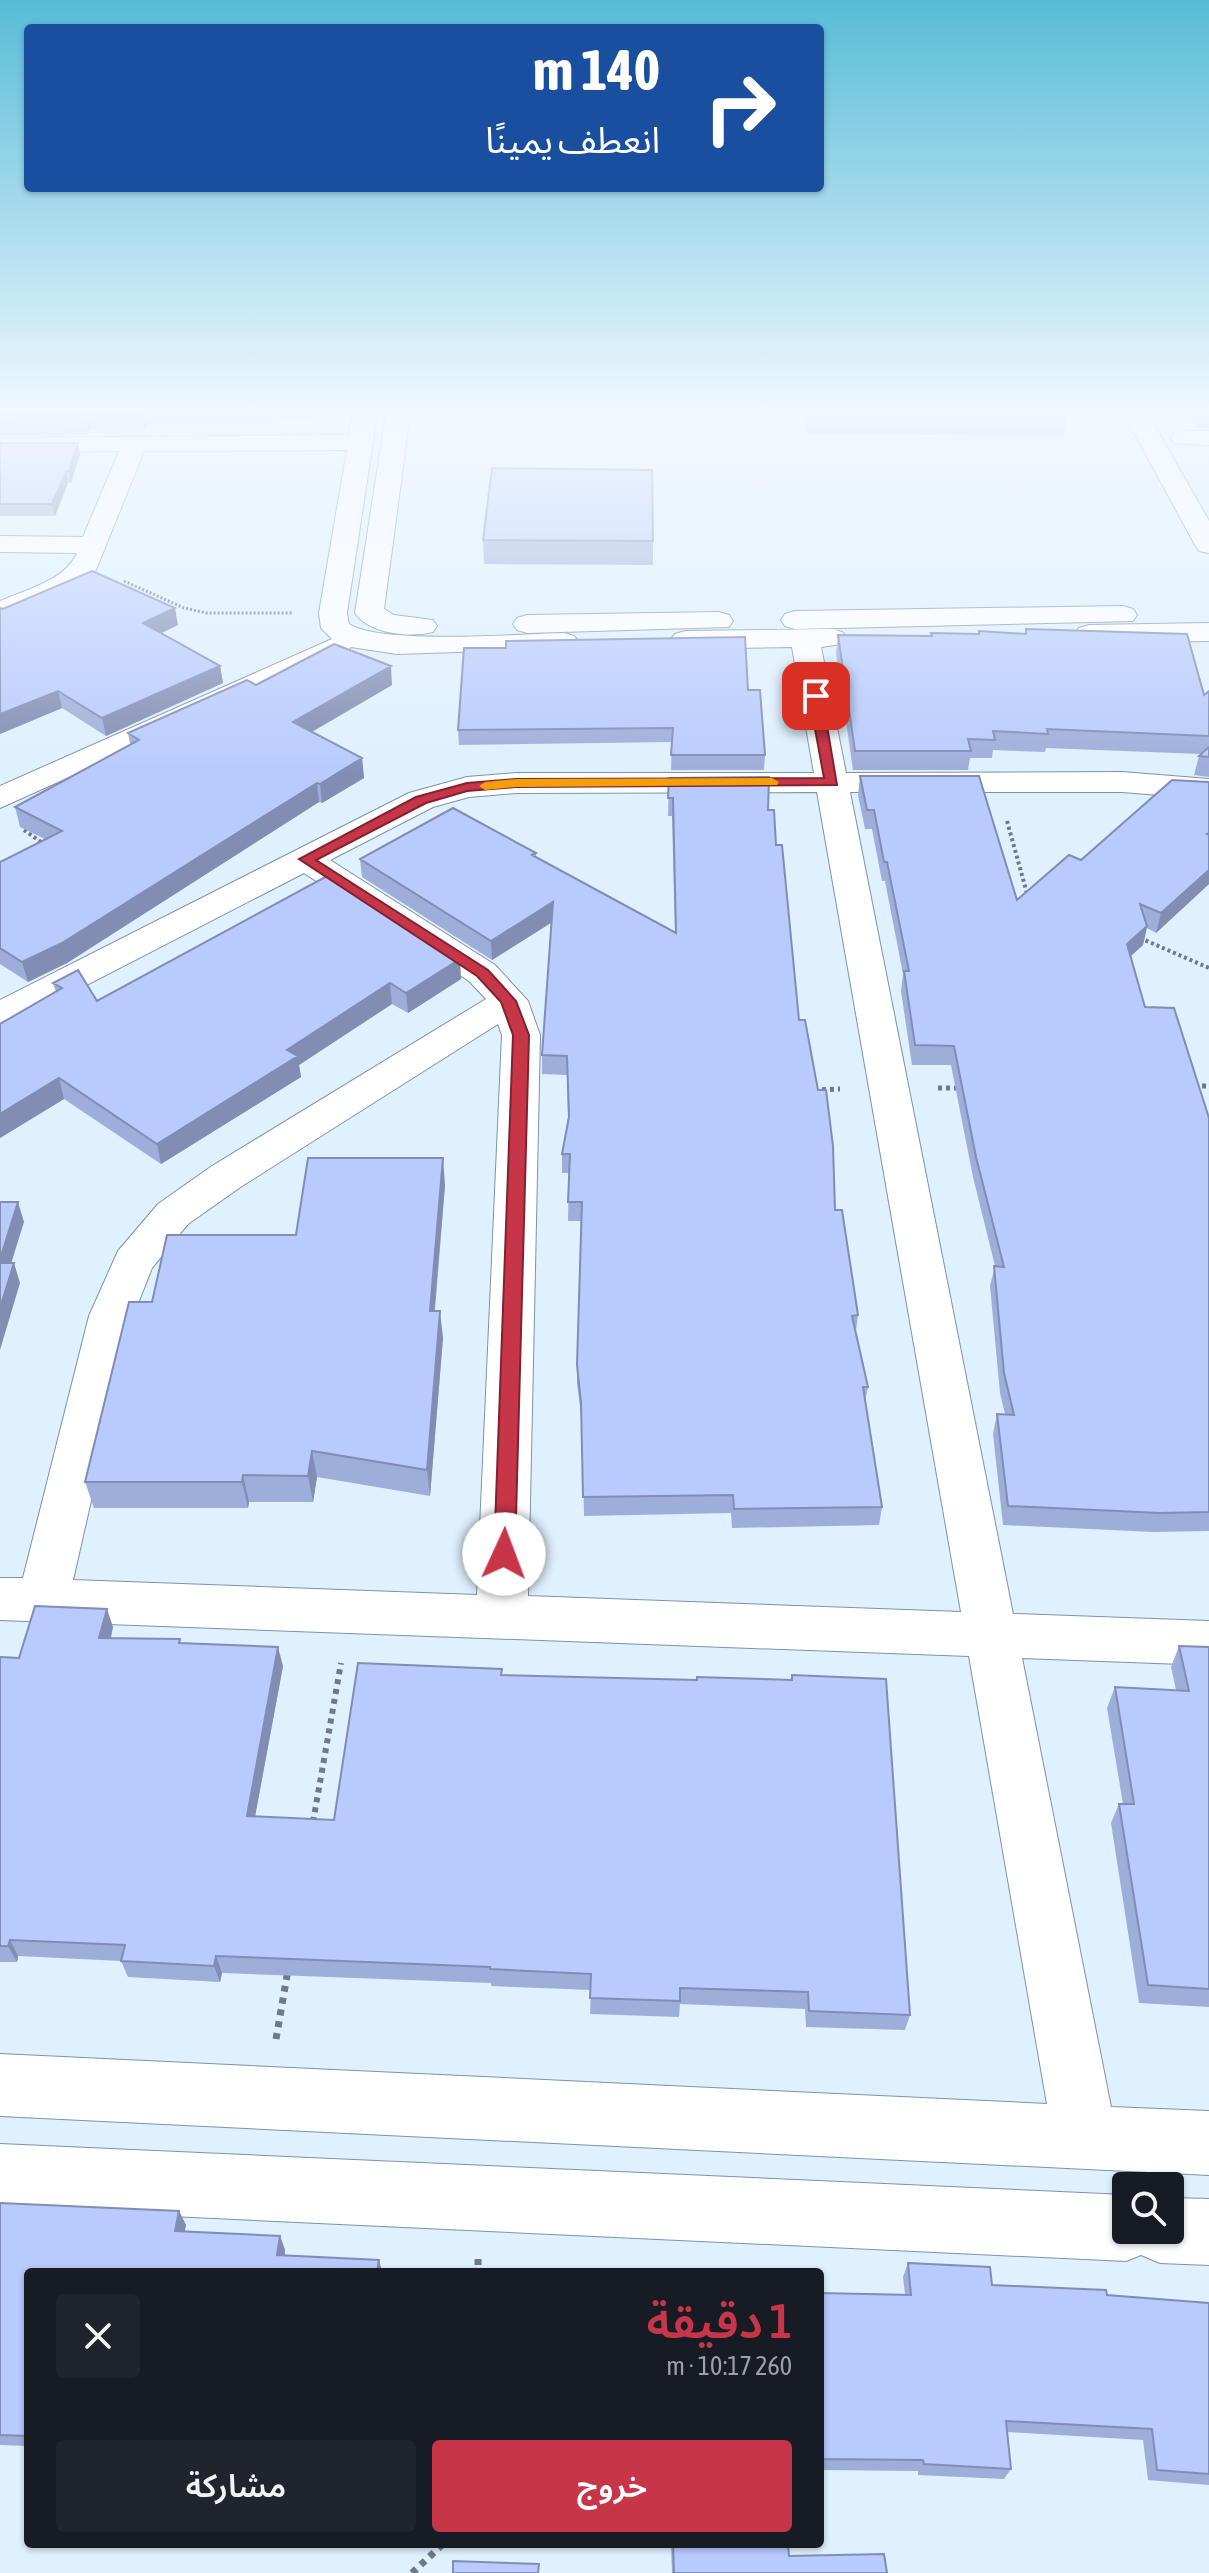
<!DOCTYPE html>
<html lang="ar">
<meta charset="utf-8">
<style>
body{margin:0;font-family:"Asap Condensed","Noto Sans Arabic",sans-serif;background:#20242c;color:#f1f3f6;direction:rtl;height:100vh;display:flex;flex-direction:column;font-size:30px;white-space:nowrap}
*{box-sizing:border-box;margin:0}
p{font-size:26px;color:#9ea1a6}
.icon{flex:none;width:44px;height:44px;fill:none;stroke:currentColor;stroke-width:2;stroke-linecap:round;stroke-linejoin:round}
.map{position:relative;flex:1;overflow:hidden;direction:ltr}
.panel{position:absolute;left:24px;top:2268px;width:800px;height:280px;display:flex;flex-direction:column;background:#171b24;border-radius:8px;box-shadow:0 2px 6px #0004;direction:rtl}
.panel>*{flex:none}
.top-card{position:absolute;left:24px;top:24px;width:800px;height:168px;border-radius:8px;box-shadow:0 2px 6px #0004;direction:rtl;background:#1a4fa0;color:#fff;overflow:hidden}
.controls{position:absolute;left:1112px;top:2172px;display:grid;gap:16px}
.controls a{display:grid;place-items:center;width:72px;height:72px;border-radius:8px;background:#171b24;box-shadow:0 2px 6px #0004;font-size:40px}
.pin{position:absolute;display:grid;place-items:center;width:68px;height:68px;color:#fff;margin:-34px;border-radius:16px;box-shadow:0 4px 12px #0006}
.me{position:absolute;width:88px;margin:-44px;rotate:2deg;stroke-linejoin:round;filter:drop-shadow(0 0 6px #0008)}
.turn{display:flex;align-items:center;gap:28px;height:168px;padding:0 32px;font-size:36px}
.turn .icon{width:104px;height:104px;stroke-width:2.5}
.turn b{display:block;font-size:56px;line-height:68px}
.round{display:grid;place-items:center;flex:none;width:84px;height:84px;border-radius:8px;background:#20242c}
.headline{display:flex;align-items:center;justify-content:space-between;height:136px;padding:0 32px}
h1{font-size:48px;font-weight:600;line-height:60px;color:#c63648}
.action{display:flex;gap:16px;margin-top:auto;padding:16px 32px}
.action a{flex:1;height:92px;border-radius:8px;background:#c63648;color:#fff;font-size:32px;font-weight:600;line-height:92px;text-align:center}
.action a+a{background:#20242c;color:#f1f3f6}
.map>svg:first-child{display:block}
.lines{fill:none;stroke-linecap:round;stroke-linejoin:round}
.minor-casing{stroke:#7a94a9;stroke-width:2}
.path-far4{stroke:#6e7a86;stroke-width:3;stroke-dasharray:2 2;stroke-linecap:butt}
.path-far3{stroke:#6e7a86;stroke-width:4;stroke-dasharray:3 3;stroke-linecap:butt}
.path-far2{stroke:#6e7a86;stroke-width:5;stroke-dasharray:4 4;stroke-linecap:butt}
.path-far1{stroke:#6e7a86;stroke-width:6;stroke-dasharray:5 5;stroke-linecap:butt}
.path{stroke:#6e7a86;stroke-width:7;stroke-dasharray:6 6;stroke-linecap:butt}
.minor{fill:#fff;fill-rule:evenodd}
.wall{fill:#9eaeda}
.shaded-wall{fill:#818db2}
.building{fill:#b8cafe;stroke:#818db2;stroke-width:2}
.route{fill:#c63648;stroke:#81232f;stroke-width:2}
.slow{fill:#f59e0b}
</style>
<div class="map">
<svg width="1209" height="2573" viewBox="0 0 1209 2573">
<rect width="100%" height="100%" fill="#dff0fe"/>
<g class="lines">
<defs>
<path id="minor" d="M353 414H377L347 613 349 624C382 645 518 634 564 633L574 636 579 642 574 648 397 654 351 647 347 652 0 808V786L332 639 321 628 319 613 347 450 144 451 96 570 78 587 0 621V601C25 590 66 580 77 553L0 552V536L83 537 119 451 0 452V438L349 435Z
M386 414H410L384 609 394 615 433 620 437 626 433 632C410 638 369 634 355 613Z
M1124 414H1148L1209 521V553L1199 551 1195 545Z
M1183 431H1209V445L1174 443 1171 438 1174 433Z
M1123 606 1133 609 1137 615 1133 621 795 629 785 626 781 620 785 614 795 611Z
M719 612 729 615 733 621 729 627 527 633 517 630 513 624 517 618 527 615Z
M1209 623V641L1089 643 1079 640 1074 634 1079 628 1089 625Z
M832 629 842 632 847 638 842 644 821 647 846 773 1122 772 1209 779V799L1122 792H850L1013 1614 1209 1621V1665L1022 1658 1111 2107 1209 2111V2175L0 2116V2054L1047 2104 969 1656 0 1620V1578H23L89 1316 118 1251 158 1204 212 1166 486 999 469 981 304 873 13 1023 0 1027V1000L409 793 467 777 516 773H814L792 647 685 649 675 646 670 640 675 634 685 631ZM817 792 961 1612 528 1596 540 1035 528 1001 495 965 330 860 433 807 469 797 516 793ZM498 1024 502 1035 477 1595 73 1580 133 1316 152 1268 188 1224 242 1186Z
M0 2144 1126 2195V2230H1170V2198L1209 2199V2265L1160 2263 1141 2255 1126 2261 0 2208Z"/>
</defs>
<use href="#minor" class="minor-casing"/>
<path class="path-far4" d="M124 581 184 608 207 613H292"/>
<path class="path-far3" d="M1007 821 1028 897
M24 830 45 845
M1140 938 1209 968"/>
<path class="path-far2" d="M1194 1086H1209
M938 1088H960
M814 1090 840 1089"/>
<path class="path-far1" d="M313 1822 341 1663"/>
<path class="path" d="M276 2039 288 1970
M478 2259V2272
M412 2573 443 2544"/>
<use href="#minor" class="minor"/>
</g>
<path class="wall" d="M0 414H318L316 420H275L273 425H147L145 429H90L88 434 0 436Z
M804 414H1067L1064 436 806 434Z
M1190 414H1209V429L1197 428Z
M0 443 80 454 71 483H68L55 516H0Z
M483 540 653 541V565L484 564Z
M0 608 178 625 161 633 220 666 223 683 106 736 62 708 0 734Z
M1026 629 1204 695 1209 691V777L1194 775 1199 756 1201 754 1046 748 1045 752 993 750 992 758H970L968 770H853L836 653 838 635 931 636 1025 633Z
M256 685H392L312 732 362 758 364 778 322 803 319 802 67 963 28 982 0 964V862L45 839 20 827 15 807 130 744 128 733Z
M748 690 765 755 764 770H671L672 742 459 745 458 730Z
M860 776 1017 900 1209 782V884L1156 933 1147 928 1143 945 1131 956 1145 1007 1209 1118V1531L1153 1532 1003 1525 993 1434 997 1414H1005L1000 1393 990 1286 995 1266 973 1177 951 1065H912L901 991 903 974 885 881H882L872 829H865L858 795Z
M669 778 768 810 776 845 799 1020 835 1210 858 1315 856 1331 868 1387 865 1402 882 1507 879 1525 732 1528 731 1513 584 1516 582 1421 577 1384V1365L581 1221H568L569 1173H562V1154L568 1117 567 1075 542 1074V1055L552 922 492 960 362 877 360 859 536 853V858L675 932 672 816H668Z
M461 979 408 1013 392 1004 299 1065 301 1077 161 1164 64 1099 0 1138 56 992 53 983 97 1001Z
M445 1185 435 1311 443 1338 430 1496 317 1477 313 1502H249L248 1508H94L85 1482 152 1302 296 1235Z
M113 1627 111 1638 180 1639 181 1643 283 1666 255 1816 334 1820 502 1669V1676L697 1680H791L792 1675 910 2015 905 2030 806 2027 805 2009 680 2004 679 2017 590 2014 591 1990 491 1986V1983L222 1973 220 1982 128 1977 121 1961 18 1956 17 1962H0V1657L19 1658Z
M1179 1646 1209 1647V2007L1139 2003 1111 1823 1119 1804H1123L1107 1708 1115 1687 1176 1690 1171 1667Z
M0 2203 179 2211 186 2225 184 2231 280 2236 285 2250V2255L379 2260 382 2272H28V2446L0 2445Z
M908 2263 992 2285 1209 2303V2485L1148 2480 1143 2440 1007 2432 1011 2469 1004 2479 918 2475V2471L820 2470V2293L905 2294 903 2277Z
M671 2544H788L789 2556 887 2573H672Z"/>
<path class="shaded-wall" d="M145 414 147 425 145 429 143 418Z
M88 418 90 429 88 434 86 423Z
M78 443 80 454 71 483 69 471Z
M66 472 68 483 55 516 52 504Z
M175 608 178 625 147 640 143 623Z
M220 666 223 683 106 736 102 718Z
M391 666 392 685 296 741 293 722Z
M58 691 62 708 0 734V714Z
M362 758 364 778 322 803 320 784Z
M317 783 319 802 67 963 28 982 22 962Z
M1209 870V884L1156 933 1161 913Z
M553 902 554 921 492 960 491 941Z
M1147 926 1143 945 1123 963 1127 944Z
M460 959 461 979 408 1013 406 993Z
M390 983 392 1004 299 1065 301 1077 161 1164 157 1144 287 1050Z
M59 1078 64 1099 0 1138V1114Z
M443 1158 445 1185 432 1338 430 1311Z
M18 1202 24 1222 5 1283 0 1267V1259Z
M14 1263 20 1283 0 1350V1308Z
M440 1311 443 1338 430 1496 427 1470Z
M312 1451 317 1477 313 1502 308 1476Z
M243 1475 249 1502 248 1508 242 1482Z
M107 1609 113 1627 106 1656 99 1638Z
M278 1647 283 1666 252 1833 247 1816Z
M10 1940 18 1956 17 1962 8 1946Z
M216 1956 222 1973 220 1982 214 1966Z
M179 2211 186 2225 182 2245 175 2231Z
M280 2236 285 2250 283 2268 277 2255Z
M379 2260 382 2272H377Z"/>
<path class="building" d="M0 414H144L143 418H88L86 423 0 424Z
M0 443H78L69 471 66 472 52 504H0Z
M492 468 652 470 653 541 483 540Z
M92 571 175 608 143 623 220 666 102 718 58 691 0 714V608L3 609Z
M1026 629 1187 634 1204 695 1209 691V736L1047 729 1048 734 993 731 995 740 968 739 971 751H855L838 635 932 636 931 633 979 634V631L1026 634Z
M745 637 748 690H760L765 755H671L673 728 458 730 464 648H506V641Z
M334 644 391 666 293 722 362 758 320 784 317 783 62 943 22 962 0 948V862L62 831 15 807 139 740 128 733 247 680 256 685Z
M1209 747V757L1199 756Z
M860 776H979L1017 900 1069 855 1081 860 1172 780 1209 782V833L1207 834 1209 835V870L1161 913 1140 904 1147 926 1127 944 1145 1007 1174 1008 1209 1118V1512L1160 1513 1008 1506 997 1414 1014 1415 1004 1373 994 1266 1004 1267 976 1157 954 1046 915 1045 904 971H909L887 862H884L874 810H867Z
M769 777 768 810H774L776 845H782L799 1020H805L818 1090H826L833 1146 835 1210H842L858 1315 852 1316 868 1387H863L882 1507 734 1509 733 1495 583 1497 581 1403 577 1365 582 1202H568L570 1154H562L569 1117 567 1056 542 1055 553 902 491 941 360 859 453 808 536 853 532 855 676 933 673 798H668L669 778Z
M329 875 460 959 406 993 390 983 287 1050 298 1056 157 1144 59 1078 0 1114V1024L62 988 53 983 78 970 97 1001Z
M308 1158H443L430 1311H440L427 1470 312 1451 308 1476 243 1475 242 1482H85L129 1302H152L167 1235H296Z
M0 1202H18L0 1259Z
M0 1263H14L0 1308Z
M35 1606 107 1609 99 1638 180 1639 179 1643 278 1647 247 1816 334 1820 358 1663 502 1669 501 1675 697 1680V1677L792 1680V1675L886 1679 910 2015 809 2011 808 1992 680 1988V2001L590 1998 591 1974 490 1969V1967L216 1956 214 1966 121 1961 125 1945 10 1940 8 1946H0V1657L19 1658Z
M1179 1646 1209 1647V1989L1148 1985 1119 1804H1134L1115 1687 1189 1691Z
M0 2203 179 2211 175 2231 280 2236 277 2255 379 2260 377 2272H28V2436L0 2435Z
M908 2263 990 2267 992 2285 1106 2290 1107 2295 1209 2303V2474L1157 2470 1152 2429 1006 2421 1011 2469 924 2464 923 2460 820 2459V2293L911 2295Z
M673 2544H788L789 2556 884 2554 887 2573H674Z
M453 2561 539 2564 538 2573H453Z"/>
<linearGradient id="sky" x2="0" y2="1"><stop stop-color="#57bcd8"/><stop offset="0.53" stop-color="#f1f8ff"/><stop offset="1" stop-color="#f1f8ff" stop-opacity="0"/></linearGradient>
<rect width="1209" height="774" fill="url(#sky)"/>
<path class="route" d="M816 692 822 696 837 785 516 787 467 791 426 803 316 860 488 970 516 1001 529 1035 515 1554 512 1560 504 1563 497 1560 494 1554 513 1035 501 1002 477 976 299 859 416 797 467 783 516 779 824 778 809 696Z"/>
<path class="slow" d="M772 778 779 782 777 785 516 787 485 790 479 786 485 782 516 779Z"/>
</svg>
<div class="controls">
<a><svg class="icon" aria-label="search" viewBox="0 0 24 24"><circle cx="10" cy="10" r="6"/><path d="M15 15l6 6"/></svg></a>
</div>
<div class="pin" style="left:816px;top:696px;background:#d93025"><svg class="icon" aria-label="arrive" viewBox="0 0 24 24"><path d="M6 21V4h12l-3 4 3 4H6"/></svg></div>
<svg class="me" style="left:504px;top:1554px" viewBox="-20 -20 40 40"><circle r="19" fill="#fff"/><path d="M0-13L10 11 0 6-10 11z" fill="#c63648"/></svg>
<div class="top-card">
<div class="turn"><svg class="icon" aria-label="right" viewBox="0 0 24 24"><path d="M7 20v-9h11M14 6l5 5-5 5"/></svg><div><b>140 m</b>انعطف يمينًا</div></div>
</div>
<section class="panel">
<div class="headline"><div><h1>1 دقيقة</h1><p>260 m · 10:17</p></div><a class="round"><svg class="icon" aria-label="close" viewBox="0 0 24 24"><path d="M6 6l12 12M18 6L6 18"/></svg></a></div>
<div class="action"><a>خروج</a><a>مشاركة</a></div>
</section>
</div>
